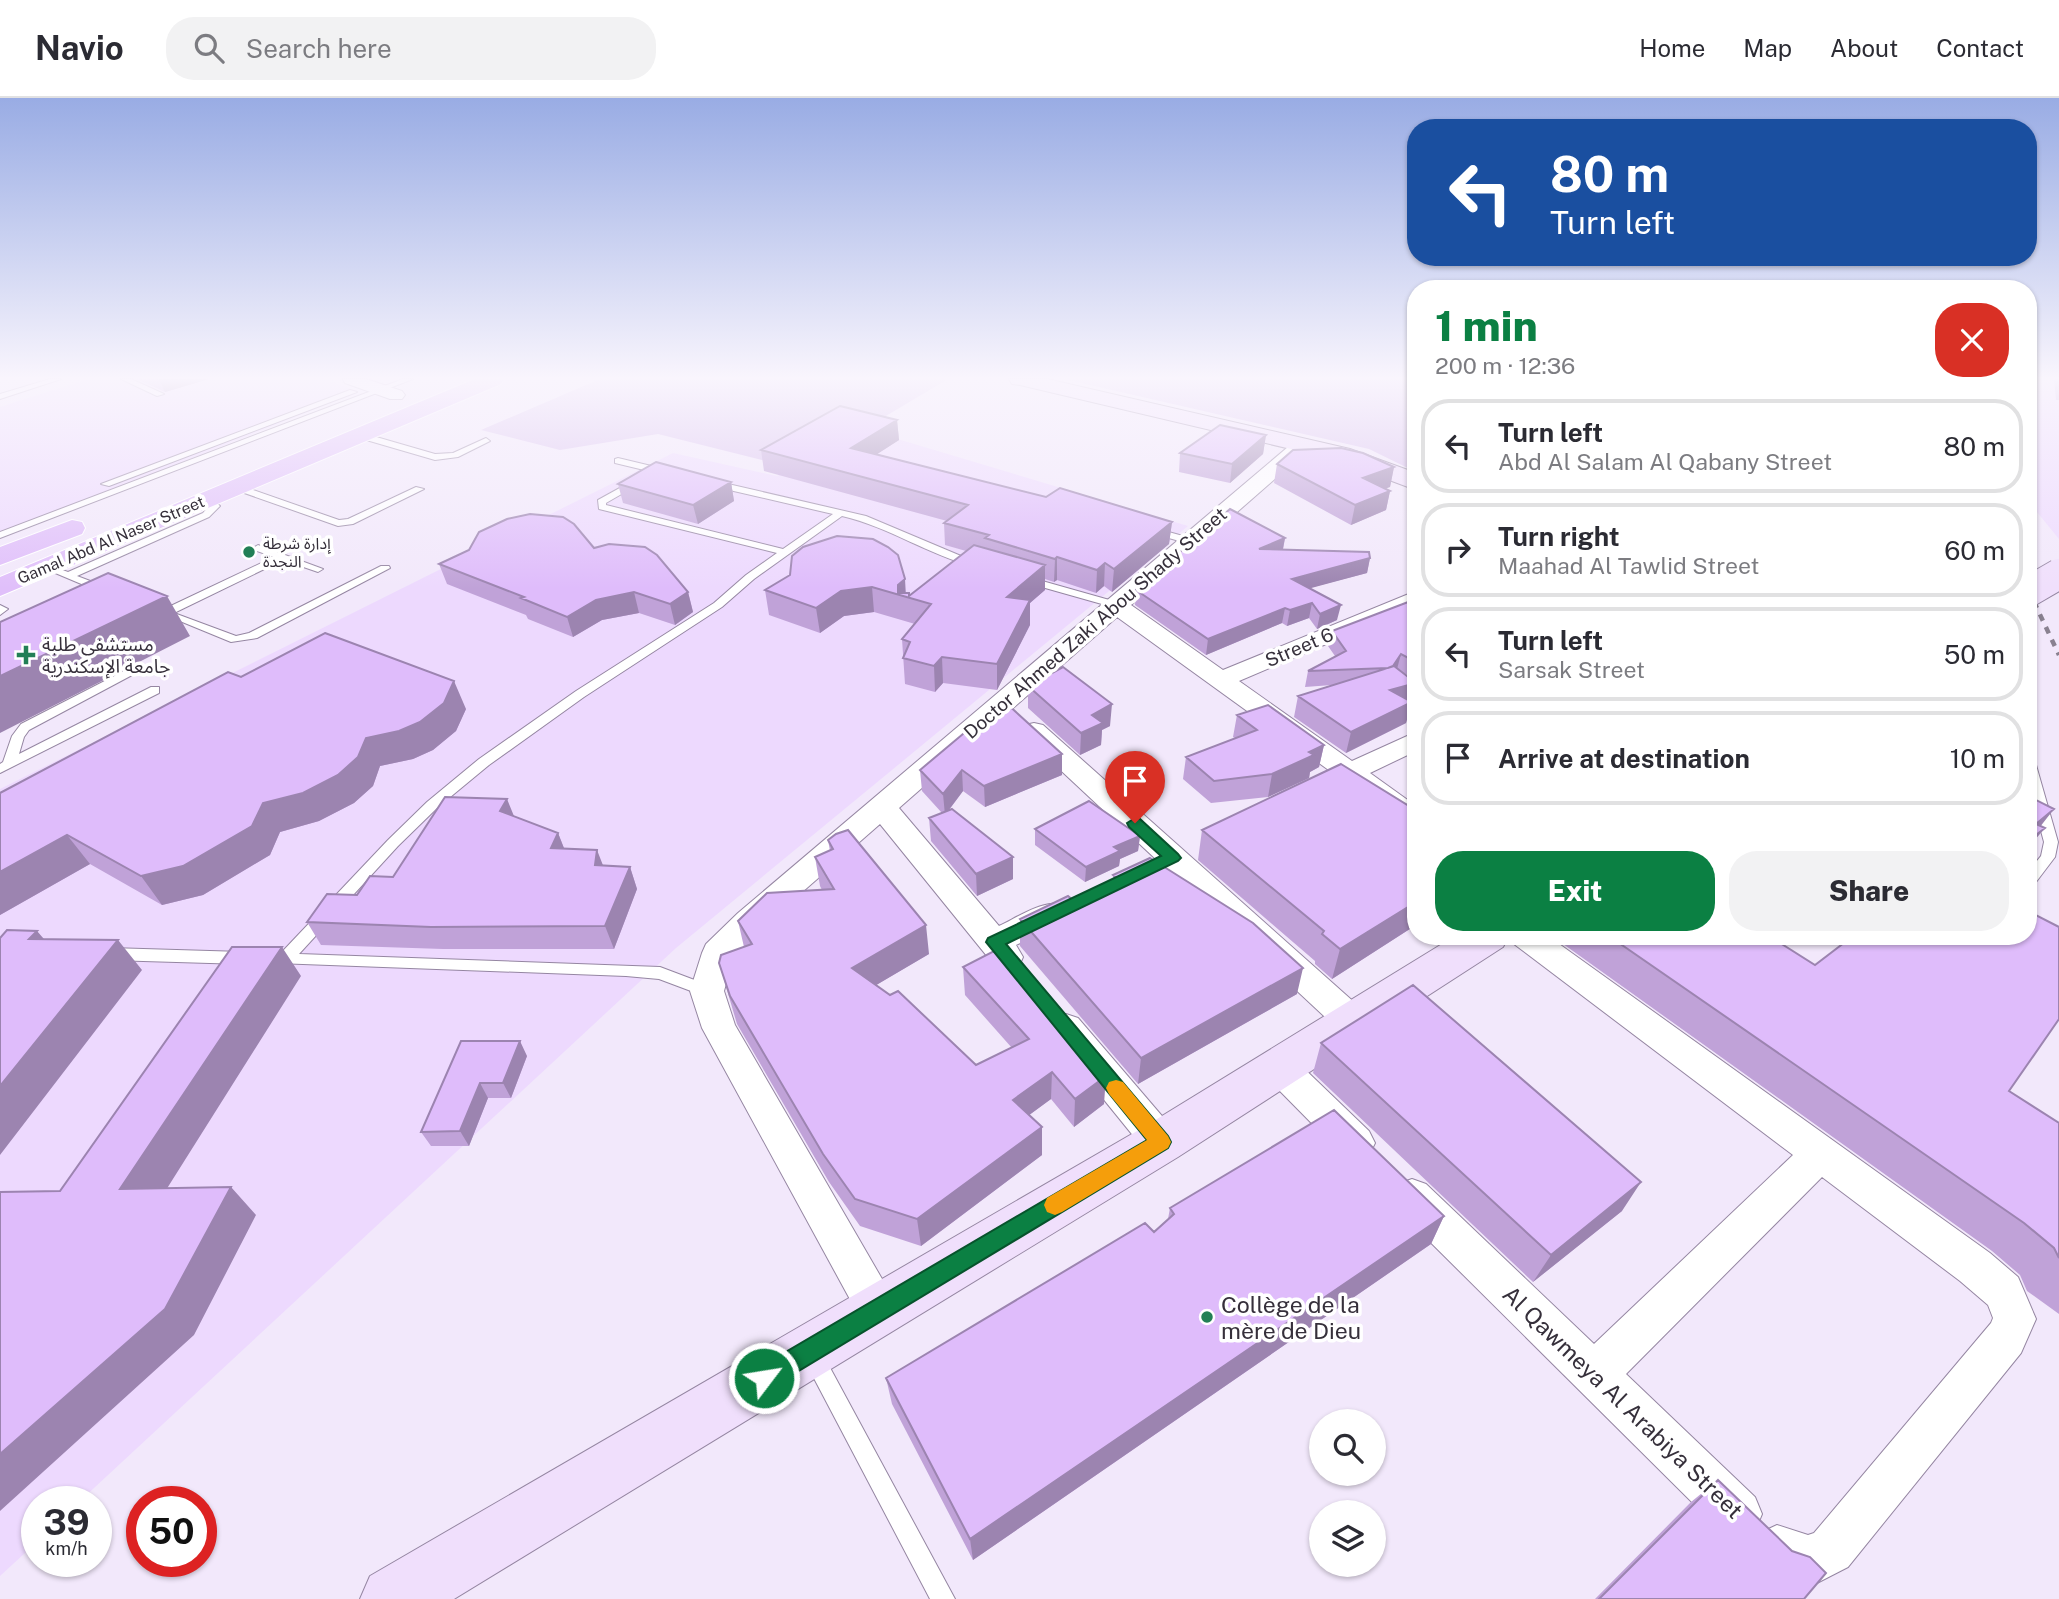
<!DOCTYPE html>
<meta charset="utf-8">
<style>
body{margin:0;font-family:"Public Sans","Noto Sans Arabic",sans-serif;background:#f2f2f3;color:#2b2b33;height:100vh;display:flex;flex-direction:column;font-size:26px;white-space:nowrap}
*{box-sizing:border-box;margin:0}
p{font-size:23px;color:#7c7c81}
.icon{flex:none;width:38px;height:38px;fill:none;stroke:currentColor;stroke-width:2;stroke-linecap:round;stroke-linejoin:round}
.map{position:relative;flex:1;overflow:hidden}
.sheet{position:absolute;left:1407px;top:182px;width:630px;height:665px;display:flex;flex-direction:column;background:#fff;border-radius:28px;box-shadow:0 2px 5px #0004}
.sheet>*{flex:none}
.banner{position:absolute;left:1407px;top:21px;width:630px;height:147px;border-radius:28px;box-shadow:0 2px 5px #0004;background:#1a4fa0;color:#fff;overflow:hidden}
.controls{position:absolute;left:1309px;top:1311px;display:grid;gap:14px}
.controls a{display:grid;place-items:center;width:77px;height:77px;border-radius:50%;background:#fff;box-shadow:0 2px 5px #0004;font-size:35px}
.speed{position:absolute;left:21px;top:1388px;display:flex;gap:14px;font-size:35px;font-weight:700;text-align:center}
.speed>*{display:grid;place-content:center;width:91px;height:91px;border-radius:50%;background:#fff;box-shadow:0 2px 5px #0004;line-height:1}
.speed small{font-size:18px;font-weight:400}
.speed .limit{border:10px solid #d22;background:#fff;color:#111}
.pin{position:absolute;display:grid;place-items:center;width:60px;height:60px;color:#fff;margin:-72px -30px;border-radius:50% 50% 50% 0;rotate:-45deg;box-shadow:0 0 7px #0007}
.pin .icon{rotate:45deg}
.me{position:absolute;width:77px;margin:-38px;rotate:59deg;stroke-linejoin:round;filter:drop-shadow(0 0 5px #0008)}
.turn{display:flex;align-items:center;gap:24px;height:147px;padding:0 28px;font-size:32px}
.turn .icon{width:91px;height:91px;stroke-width:2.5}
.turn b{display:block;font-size:49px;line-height:60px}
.round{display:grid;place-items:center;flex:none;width:74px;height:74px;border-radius:28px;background:#f2f2f3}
.head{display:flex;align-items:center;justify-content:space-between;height:119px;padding:0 28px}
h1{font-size:42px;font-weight:800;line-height:52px;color:#0b8043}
.button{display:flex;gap:14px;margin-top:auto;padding:14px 28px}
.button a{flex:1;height:80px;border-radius:28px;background:#0b8043;color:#fff;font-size:28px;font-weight:800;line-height:80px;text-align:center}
.button a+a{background:#f2f2f3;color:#2b2b33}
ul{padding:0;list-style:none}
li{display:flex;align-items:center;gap:21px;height:94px;margin:0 14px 10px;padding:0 14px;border:4px solid #e1e1e2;border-radius:28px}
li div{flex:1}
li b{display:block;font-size:26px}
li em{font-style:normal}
header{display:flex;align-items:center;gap:42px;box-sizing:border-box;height:98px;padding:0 35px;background:#fff;border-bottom:2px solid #e1e1e2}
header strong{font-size:33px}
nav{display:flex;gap:38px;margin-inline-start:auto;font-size:24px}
.search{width:490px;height:63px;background:#f2f2f3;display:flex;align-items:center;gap:18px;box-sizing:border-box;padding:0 24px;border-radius:28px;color:#7c7c81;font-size:26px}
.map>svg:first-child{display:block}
.built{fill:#edd9fe}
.green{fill:#d9c0ee}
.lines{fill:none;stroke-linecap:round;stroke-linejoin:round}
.lane-casing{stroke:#9586a2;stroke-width:2}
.street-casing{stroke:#9586a2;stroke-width:2}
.secondary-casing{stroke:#9586a2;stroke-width:2}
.primary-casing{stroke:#fff;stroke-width:2}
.lane{fill:#fff;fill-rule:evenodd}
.street{fill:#fff;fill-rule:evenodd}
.secondary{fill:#f0dffc;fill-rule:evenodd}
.primary{fill:#e0bffa;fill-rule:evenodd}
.rail{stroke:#898190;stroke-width:4.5;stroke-dasharray:7 7;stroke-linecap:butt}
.secondary-bridge-casing{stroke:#9586a2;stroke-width:32;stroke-linecap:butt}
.secondary-bridge{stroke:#f0dffc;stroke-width:30}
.wall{fill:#c0a2d8}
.shaded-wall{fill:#9c84b0}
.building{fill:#dfbcfb;stroke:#9c84b0;stroke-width:2}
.route{fill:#0b8043;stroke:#07532c;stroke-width:2}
.slow{fill:#f59e0b}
.poi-dot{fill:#227f56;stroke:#fff;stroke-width:2.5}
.labels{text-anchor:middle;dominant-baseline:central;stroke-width:7;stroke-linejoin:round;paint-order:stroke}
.far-street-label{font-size:16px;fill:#36303b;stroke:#fff}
.far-poi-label{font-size:16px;fill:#36303b;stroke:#fff;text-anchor:start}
.street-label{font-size:19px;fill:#36303b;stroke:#fff}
.poi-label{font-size:19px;fill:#36303b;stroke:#fff;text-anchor:start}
.near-poi-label{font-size:23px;fill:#36303b;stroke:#fff;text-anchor:start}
.near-street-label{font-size:23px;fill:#36303b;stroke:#fff}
</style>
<header>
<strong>Navio</strong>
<div class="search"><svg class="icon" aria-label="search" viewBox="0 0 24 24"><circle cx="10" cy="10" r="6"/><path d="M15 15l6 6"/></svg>Search here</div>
<nav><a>Home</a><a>Map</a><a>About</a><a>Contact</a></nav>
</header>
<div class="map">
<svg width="2059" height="1501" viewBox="0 0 2059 1501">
<rect width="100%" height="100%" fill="#f2e8fb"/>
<path class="built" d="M88 281H324L359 294 0 436V309Z
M2028 281H2059V441L2028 403Z
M864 331 1188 428 676 850 80 1403 37 1404V1444L0 1478V691L673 355 777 378Z"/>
<path class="green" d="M600 281H948L864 331 774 365 658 336 560 352 481 332Z
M1064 281H1416V374L1369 351Z"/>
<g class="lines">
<defs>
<path id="lane" d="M50 281H61L0 301V296Z
M121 281H131L164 296 157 298Z
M403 281H413L0 440V434Z
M350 292 357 294 109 388 101 386Z
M359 334 435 356 453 355 486 340 490 343 458 359 435 362 356 339 355 337Z
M618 360 668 372 670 374 665 377 615 365V361Z
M636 381 639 382V386L606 405V407L783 451 833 416 712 388 710 386 715 383 866 418 980 466 975 469C929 457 889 429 842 418L754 481 722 509 584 599 489 667 437 710 398 748 299 856 660 869 713 889 715 893 713 897 707 899 659 881 626 878 276 865 273 861 276 857 281 855 388 742 427 704 479 661 576 593 714 505 746 477 777 455 599 411 598 402Z
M236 386 339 422 348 421 416 389 424 391 353 426 338 428 233 391V387Z
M204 399H210L220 408 209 419 77 478 106 489V493H98L41 469 46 466 68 474 203 415 209 408 202 401Z
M1154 430 1194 441 1195 443 1190 446 1151 435 1149 433Z
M258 447 323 471 318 474 283 462 174 515 236 538 249 535 381 468H389L390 470 257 540 231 544 158 514 274 459 254 452 253 450Z
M1028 479 1120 505 1121 507 1116 510 1024 484 1023 482Z
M0 507 8 511 0 517Z
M130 570 136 574 134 576 29 632 24 639 19 656 151 589H159V595L0 675V666L3 664 12 638 21 626Z
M2028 656 2034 660 2058 744 2055 759 2033 788 2028 789V774L2041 758 2044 744 2028 685Z
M110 850 243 854 248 856 251 860 248 864 243 866 110 862 105 860 102 856 105 852Z
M814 1250 821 1253 955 1501H930L807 1267 804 1260 807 1253Z"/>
<path id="street" d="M343 281H366L402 293 405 297 402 301H390L345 285Z
M1302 341 1309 343 1311 347 1309 351 1131 507 1223 572 1416 493V508L1239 583 1352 663 1416 634V653L1370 675 1416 708V732L1406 729 1348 687 1316 700 1306 697 1302 691 1306 685 1330 673 1117 519 899 710 999 828C1020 818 1045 800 1067 807L1072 815 1067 823 1016 847 1023 859 1019 868 1007 871 995 868 880 726 760 831 733 860 724 893 735 927 900 1212 894 1227 879 1233 864 1227 702 930 690 893 702 855 706 846 738 815 1295 343Z
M1034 625 1043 627 1364 913 1369 923 1364 933 1352 937 1340 933 1025 639 1021 633 1025 627Z
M1509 838H1548L1990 1155 2018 1179 2036 1221 2021 1255 1848 1469 1811 1488 1760 1469 1752 1452 1760 1435 1777 1427 1808 1437 1814 1435 1991 1225 1993 1220 1988 1207 1960 1183 1822 1079 1626 1276 1755 1399 1762 1416 1755 1433 1738 1440 1721 1433 1398 1112 1392 1099 1398 1086 1412 1081 1426 1086 1594 1246 1793 1057 1514 846Z
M1066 916 1078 920 1174 1032 1180 1044 1174 1056 1161 1061 1148 1056 1054 940 1049 930 1054 920Z
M1279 954 1292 959 1369 1033 1375 1045 1369 1057 1356 1062 1343 1057 1266 979 1261 969 1266 959Z"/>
<path id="secondary" d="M1009 281H1047L1350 351 1416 375V392L1333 361 1020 287 1012 286Z
M1455 838H1509L1503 849 1178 1059 454 1501H360L370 1478 1144 1029Z"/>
<path id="primary" d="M475 281H504L501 286 0 498V479Z
M72 422 82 424 85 430 82 436 0 467V449Z"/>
</defs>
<use href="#lane" class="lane-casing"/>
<use href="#street" class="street-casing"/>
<use href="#secondary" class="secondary-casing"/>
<use href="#primary" class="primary-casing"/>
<use href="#lane" class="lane"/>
<use href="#street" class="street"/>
<use href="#secondary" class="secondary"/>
<use href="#primary" class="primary"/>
<path class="rail" d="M2028 473 2042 500
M2028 491 2059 557"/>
<defs>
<path id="secondary-bridge" d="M2028 494 2059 476"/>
</defs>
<use href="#secondary-bridge" class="secondary-bridge-casing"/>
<use href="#secondary-bridge" class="secondary-bridge"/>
</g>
<path class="wall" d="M137 281H209L165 294Z
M2054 281H2059V302H2056Z
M897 322 899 342 877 356 1046 399 1172 424 1169 446 1112 494 1104 488 1096 495 1057 482 1054 484 1045 481V492L1030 505V527L997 592 943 585 935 594 905 586 902 541 915 526 874 514 844 518 820 535 769 517 765 492 790 477 792 458 906 495 909 498 966 453 945 447 944 425 947 423 764 373 761 352Z
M1266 337 1263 356 1230 385 1179 374 1180 355Z
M1277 366 1394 369 1390 389 1385 390 1390 393 1386 412 1351 427 1274 385Z
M731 384 734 403 698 426 623 405 618 386Z
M1285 440 1283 452 1370 460 1367 475 1309 490 1337 522 1317 531 1309 520 1287 528 1282 525 1206 557 1135 507 1136 492Z
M594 450 688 494 693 514 675 527 639 515 602 522 573 539 528 521 526 517 447 486 439 466Z
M1416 501V582L1402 574 1416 585 1406 625 1346 655 1294 619 1298 598 1332 587 1305 589 1308 573 1335 558 1328 548 1332 533Z
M241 579 466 611 456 633 433 652 413 661 380 668 373 688 354 705 319 723 280 734 270 757 203 797 162 807 90 766 0 817V695Z
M1028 588 1110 628 1102 632 1101 647 1080 657 1028 610Z
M1237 617 1324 647 1319 669 1310 674 1309 680 1268 699 1211 705 1183 681 1186 659 1235 640 1233 639Z
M1062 656V677L985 709 963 693 949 712 1013 759V781L977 798 931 743 929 720 942 715 922 693 920 672Z
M1416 710V827L1332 881 1315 866V863L1198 762 1202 732Z
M514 718 558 735 564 750 603 768 630 769 637 791 614 851H443L321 847 307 824 357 797Z
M1035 731 1140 738 1138 753 1120 761 1119 768 1085 784 1035 747Z
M828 742 929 856 876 887 976 967 1012 950 965 897 963 869 1104 1006 1074 1029 1051 1001 1029 1017 1042 1057 921 1148 860 1128 829 1084 737 926 719 865 744 849 738 823 822 792 820 788 815 759 830 753Z
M1113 777 1297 896 1138 986 1020 848V821L1074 803 1113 782Z
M1552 838H1776L1773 841 2059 1025V1216L2027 1193 2020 1177 1992 1153Z
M461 943 527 958 511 1000H488L469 1048H431L421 1034Z
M1321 945 1622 1113 1533 1184 1313 975Z
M1170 1110 1444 1118 1431 1146 973 1462 892 1306 886 1280 1154 1134 1168 1121Z
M1718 1382 1804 1501H1595L1691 1404Z"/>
<path class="shaded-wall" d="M159 281H209L165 294Z
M897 322 899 342 854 371 851 350Z
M1266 337 1263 356 1230 385 1232 366Z
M1394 369 1390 389 1359 400 1363 380Z
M731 384 734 403 698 426 693 407Z
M1390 393 1386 412 1351 427 1355 407Z
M1172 424 1169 446 1112 494 1114 471Z
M1285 440 1282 455 1259 451Z
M1057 459V482L1054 484 1055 461Z
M1370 460 1367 475 1289 496 1292 481Z
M1105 465 1104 488 1096 495 1097 472Z
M1045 467V492L1030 505V527L997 592V566L1007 499Z
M905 481 906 499 898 496V487Z
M872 489 874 514 844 518 820 535 816 510 841 493Z
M634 494 639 515 602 522 573 539 567 519 596 502Z
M688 494 693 514 675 527 670 506Z
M167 498 190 538 0 635V578Z
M1312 505 1309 520 1287 528 1290 512Z
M1341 507 1337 522 1317 531 1320 516Z
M1285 510 1282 525 1206 557 1208 541Z
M1401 556 1397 571 1392 570Z
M942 559 943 585 935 594 934 568Z
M454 583 466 611 456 633 433 652 413 661 380 668 373 688 354 705 319 723 280 734 270 757 203 797 162 807 141 778 263 705Z
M1416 585 1410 605 1412 604 1406 625 1346 655 1351 634 1390 592Z
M1112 606 1110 628 1102 632 1101 647 1080 657 1081 635 1092 617Z
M1324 647 1319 669 1310 674 1309 680 1268 699 1272 676 1309 654Z
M1062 656V677L985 709 984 688Z
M962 672 963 693 945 717 943 696Z
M507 701 516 723 500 713Z
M2054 711 2036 734V726Z
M2045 730 2028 750V743Z
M558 735 567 758 551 750Z
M67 737 90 766 0 817V774Z
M1140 738 1138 753 1120 761 1119 768 1085 784 1086 769 1114 749Z
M597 752 606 775 595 767Z
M1013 759V781L977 798 976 776Z
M630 769 637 791 614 851 605 828Z
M1416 804V827L1332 881 1340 851Z
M926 827 929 856 856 899 852 870Z
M37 833 63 863 29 841Z
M118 842 142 872 0 1057V988Z
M282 849 301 878 149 1119 120 1091Z
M1303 870 1297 896 1138 986 1141 960Z
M520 943 527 958 511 1000 503 985Z
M1052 974 1051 1001 1013 1029V1002Z
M1106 978 1104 1006 1074 1029 1075 1001Z
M480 985 488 1000 469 1048 460 1033Z
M1042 1029V1057L921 1148 917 1121Z
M1641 1084 1622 1113 1533 1184 1551 1157Z
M231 1089 256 1117 194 1237 0 1413V1356Z
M1444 1118 1431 1146 973 1462 970 1441Z"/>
<path class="building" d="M840 308 897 322 851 350 1046 399 1060 390 1172 424 1114 471 1105 465 1097 472 1057 459 1055 461 985 440 989 437 944 425 968 407 761 352Z
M1220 327 1266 337 1232 366 1180 355Z
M1341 350 1363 355 1394 369 1363 380 1390 393 1355 407 1277 366 1293 352Z
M656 364 731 384 693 407 618 386Z
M1230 411 1285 440 1259 451 1369 454 1370 460 1292 481 1341 507 1320 516 1312 505 1290 512 1285 510 1208 541 1136 492Z
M530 416 563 419 574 426 594 450 609 446 645 449 657 457 688 494 670 506 634 494 596 502 567 519 521 500 524 499 439 466 469 452 479 434 507 421Z
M837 438 873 441 888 449 898 457 905 481 898 487V495H909V498L974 447 1045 467 1007 499 1030 502 997 566 942 559 934 568 903 560 910 544 902 541 931 506 872 489 841 493 816 510 765 492 790 477 792 458 803 449Z
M108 475 167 498 0 578V524Z
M1416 501V564L1401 556 1393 568 1388 570 1308 573 1346 553 1332 533Z
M325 535 454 583 444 605 420 624 399 633 366 640 358 659 338 677 303 695 263 705 252 728 183 768 141 778 67 737 0 774V695L228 574 241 579Z
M1394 568 1416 585 1390 592 1412 604 1351 634 1298 598Z
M1063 569 1112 606 1092 617 1103 625 1081 635 1028 588Z
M1005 604 1062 656 984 688 962 672 943 696 920 672 982 620Z
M1268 607 1324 647 1309 654 1314 657 1272 676 1214 683 1186 659 1257 632 1237 617Z
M1341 666 1414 711 1416 710V804L1340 851 1322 836 1324 833 1202 732Z
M2028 698 2054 711 2036 726 2045 730 2028 743Z
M445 699 507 701 500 713 558 735 551 750 597 752 595 767 630 769 605 828 431 829 307 824 327 796 357 797 370 778 393 779Z
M1089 703 1140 738 1114 749 1120 753 1086 769 1035 731Z
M952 711 1013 759 976 776 929 720Z
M848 732 926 827 852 870 890 897 898 893 976 967 1029 941 963 869 1000 850 1106 978 1075 1001 1052 974 1013 1002 1042 1029 917 1121 855 1101 823 1056 730 898 719 865 721 857 752 846 738 823 767 795 834 791 815 759 833 751 828 742 836 736Z
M1150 760 1253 825 1303 870 1141 960 1020 821 1068 798 1074 803 1117 780 1113 777Z
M2028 813 2059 829V921L2009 993 2059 1025V1160L2054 1150 2024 1125 1609 838H1769L1815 867 1853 838H2028Z
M7 832 37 833 29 841 118 842 0 988V840Z
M232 849H282L120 1091 231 1089 165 1211 0 1356V1094L60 1093Z
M1413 887 1641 1084 1551 1157 1321 945Z
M461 943H520L503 985H480L460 1033 421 1034Z
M1334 1012 1444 1118 970 1441 886 1280 1145 1125 1154 1134 1174 1116 1170 1110Z
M1718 1382 1792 1453 1810 1459 1826 1475 1804 1501H1599Z"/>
<linearGradient id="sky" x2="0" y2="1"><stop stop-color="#99ace4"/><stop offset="0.57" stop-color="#f9f5fd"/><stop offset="1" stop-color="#f9f5fd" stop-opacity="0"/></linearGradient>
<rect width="2059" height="491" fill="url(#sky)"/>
<path class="route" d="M1135 720 1140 721 1178 756 1181 760 1178 763 1006 846 1168 1038 1171 1044 1168 1050 772 1289 764 1292 755 1289 752 1280 755 1272 1147 1042 986 844 988 840 1161 758 1129 729 1127 725Z"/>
<path class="slow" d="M1116 982 1123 984 1168 1038 1171 1044 1168 1050 1062 1114 1055 1117 1047 1114 1044 1107 1047 1100 1147 1042 1109 996 1106 990 1109 984Z"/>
<g class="poi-dot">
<circle cx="249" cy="454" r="7"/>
<path d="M22.5 546.5h7v7h7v7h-7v7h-7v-7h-7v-7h7z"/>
<circle cx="1207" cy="1219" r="7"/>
</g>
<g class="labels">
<g class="far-street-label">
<text transform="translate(111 442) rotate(-23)">Gamal Abd Al Naser Street</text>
</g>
<g class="far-poi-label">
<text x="263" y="445">إدارة شرطة<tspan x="263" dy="18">النجدة</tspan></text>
</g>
<g class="street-label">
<text transform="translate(1095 525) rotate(-41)">Doctor Ahmed Zaki Abou Shady Street</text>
<text transform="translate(1299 549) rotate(-23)">Street 6</text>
</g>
<g class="poi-label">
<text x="42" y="546">مستشفى طلبة<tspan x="42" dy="22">جامعة الإسكندرية</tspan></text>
</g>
<g class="near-poi-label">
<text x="1221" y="1206">Collège de la<tspan x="1221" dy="26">mère de Dieu</tspan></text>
</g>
<g class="near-street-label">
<text transform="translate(1623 1304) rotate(44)">Al Qawmeya Al Arabiya Street</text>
</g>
</g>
</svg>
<div class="controls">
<a><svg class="icon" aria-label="search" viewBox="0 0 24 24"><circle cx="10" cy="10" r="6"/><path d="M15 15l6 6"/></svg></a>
<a><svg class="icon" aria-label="layers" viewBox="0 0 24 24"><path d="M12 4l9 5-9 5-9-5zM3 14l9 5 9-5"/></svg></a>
</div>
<div class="speed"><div>39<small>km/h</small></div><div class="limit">50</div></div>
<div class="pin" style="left:1135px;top:725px;background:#d93025"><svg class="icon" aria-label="arrive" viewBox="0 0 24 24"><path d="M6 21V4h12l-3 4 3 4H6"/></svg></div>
<svg class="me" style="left:764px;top:1280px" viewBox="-20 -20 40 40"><circle r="17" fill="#0b8043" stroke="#fff" stroke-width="3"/><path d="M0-11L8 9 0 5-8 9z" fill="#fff"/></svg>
<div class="banner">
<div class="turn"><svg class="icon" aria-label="left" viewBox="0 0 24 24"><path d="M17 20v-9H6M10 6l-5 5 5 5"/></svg><div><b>80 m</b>Turn left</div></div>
</div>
<section class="sheet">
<div class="head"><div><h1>1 min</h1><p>200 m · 12:36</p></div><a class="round" style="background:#d93025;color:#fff"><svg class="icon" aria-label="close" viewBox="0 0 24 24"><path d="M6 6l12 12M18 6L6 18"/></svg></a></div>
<ul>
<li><svg class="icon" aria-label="left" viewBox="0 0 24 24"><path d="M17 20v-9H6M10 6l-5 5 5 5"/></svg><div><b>Turn left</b><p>Abd Al Salam Al Qabany Street</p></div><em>80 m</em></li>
<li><svg class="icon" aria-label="right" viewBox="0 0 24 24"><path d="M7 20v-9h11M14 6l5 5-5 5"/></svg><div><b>Turn right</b><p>Maahad Al Tawlid Street</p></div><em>60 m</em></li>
<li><svg class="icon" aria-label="left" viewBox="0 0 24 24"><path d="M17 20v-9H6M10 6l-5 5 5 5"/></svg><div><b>Turn left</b><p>Sarsak Street</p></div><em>50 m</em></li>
<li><svg class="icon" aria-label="arrive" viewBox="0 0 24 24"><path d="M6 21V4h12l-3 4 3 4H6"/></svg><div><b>Arrive at destination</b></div><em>10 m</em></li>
</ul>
<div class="button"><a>Exit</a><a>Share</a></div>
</section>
</div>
